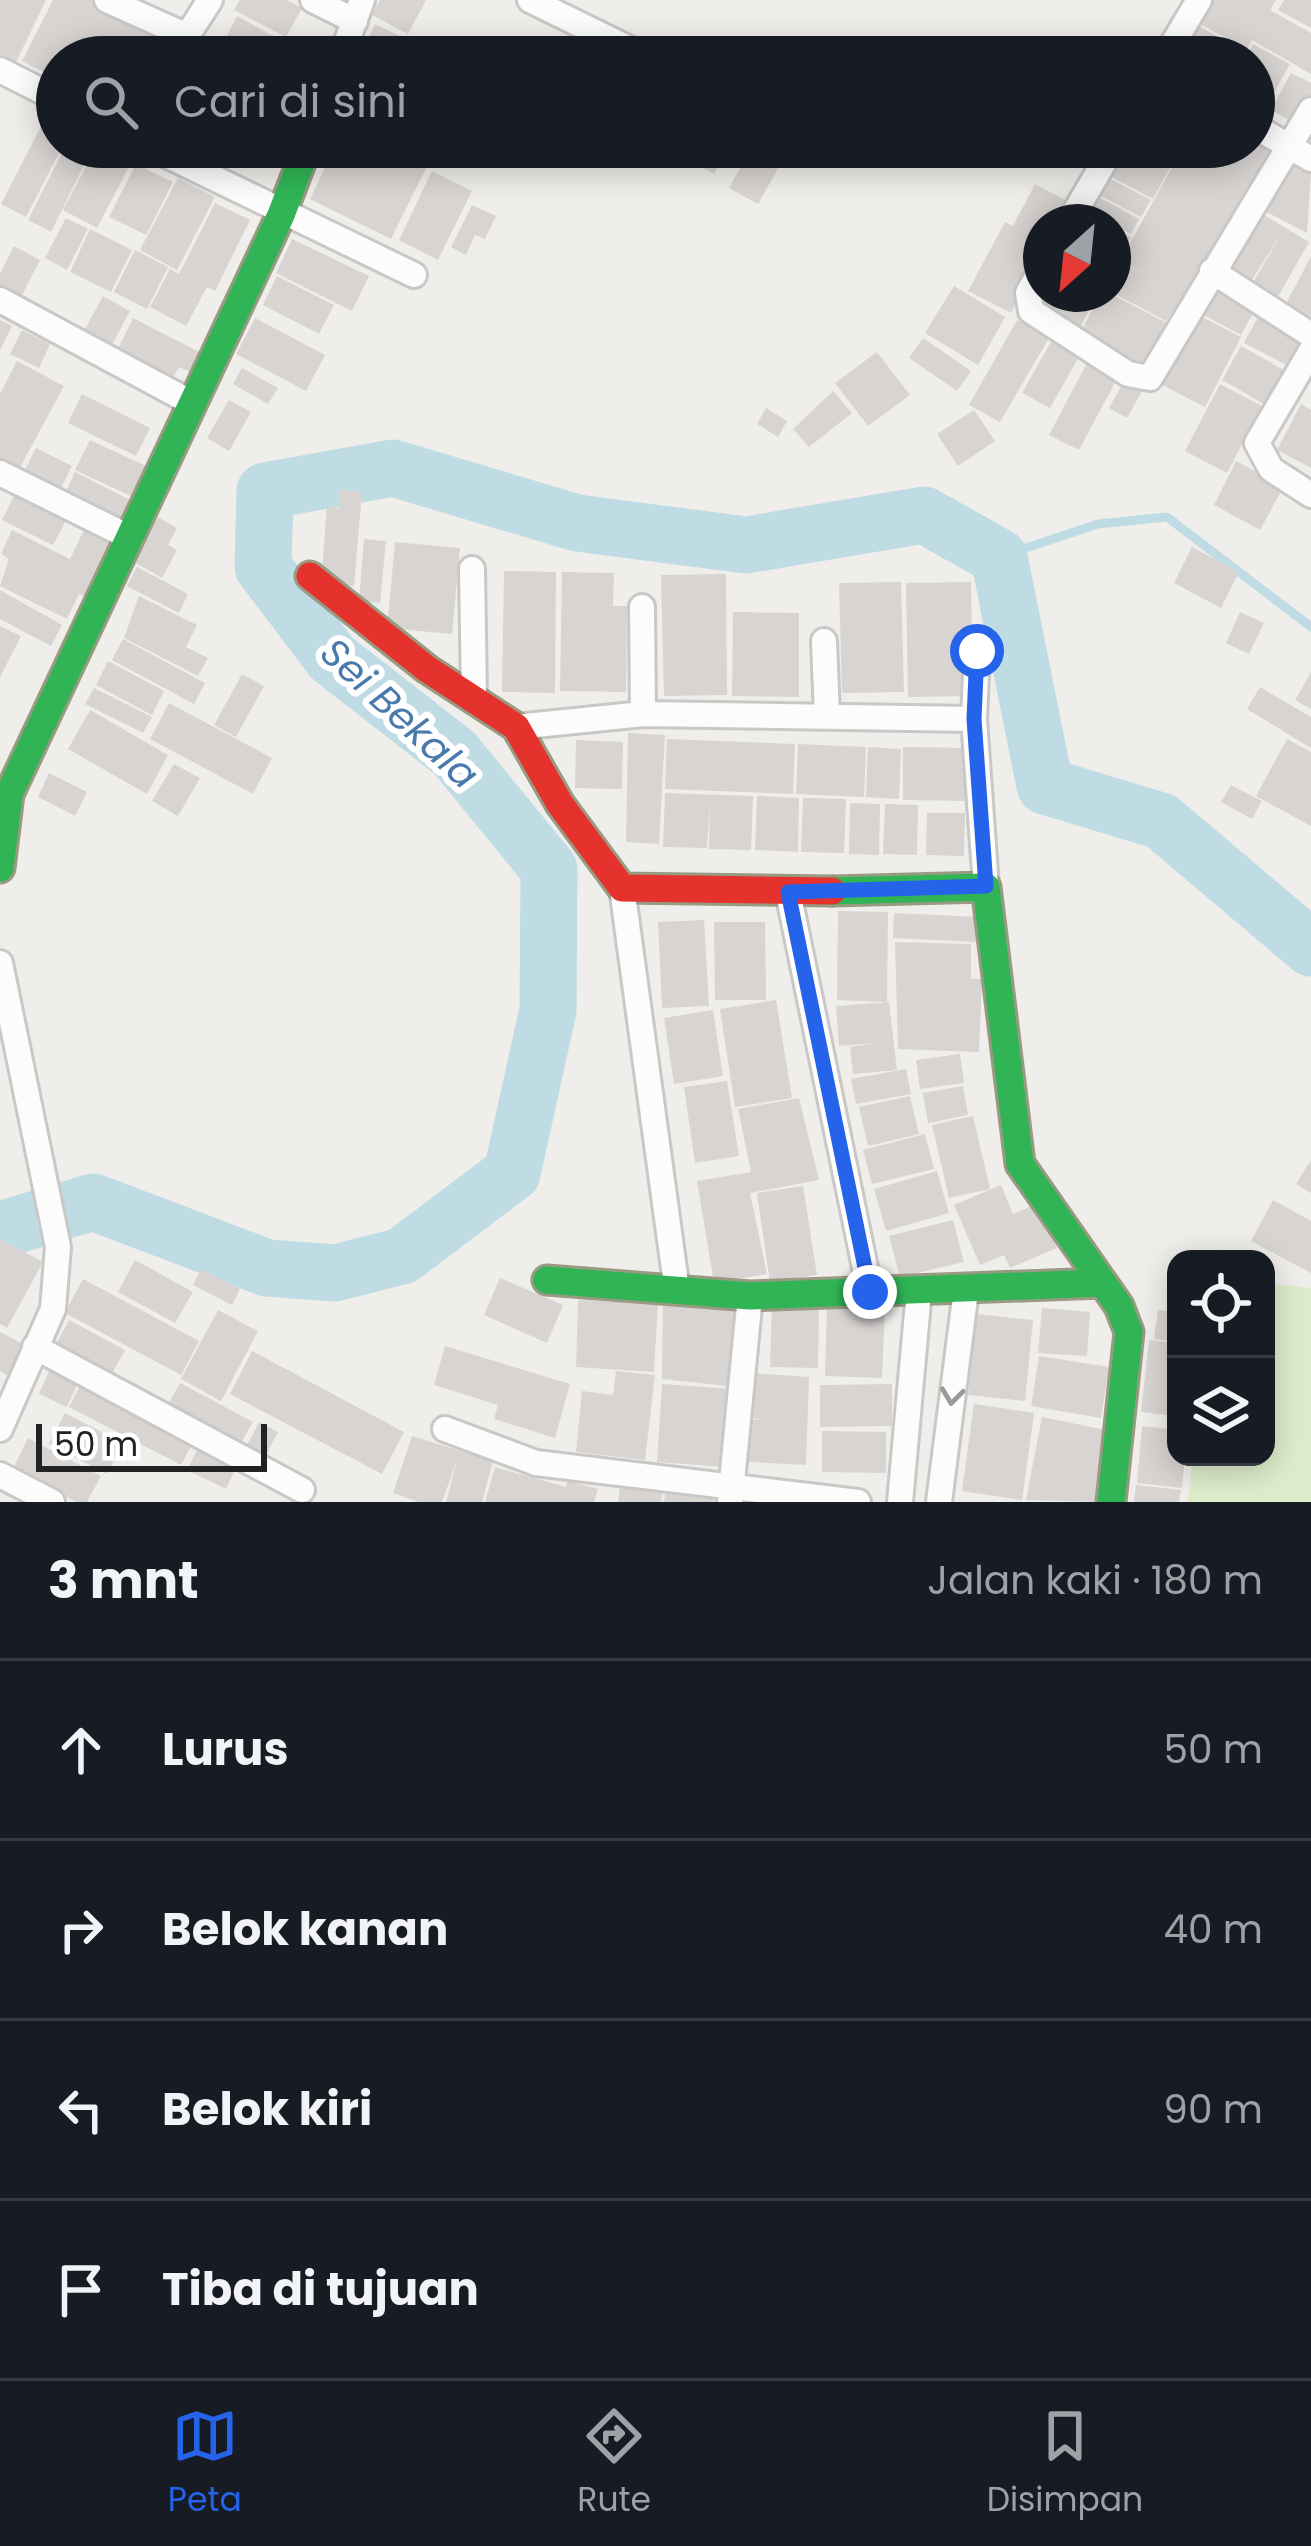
<!DOCTYPE html>
<html lang="id">
<meta charset="utf-8">
<style>
:root{--surface:#171b24;--page:#20242c;--text:#f1f3f6;--muted:#9ea1a6;--line:#363941;--accent:#2563eb}
body{margin:0;font-family:Poppins,sans-serif;background:var(--page);color:var(--text)}
.controls{position:absolute;right:36px;bottom:36px;display:grid;overflow:hidden;border-radius:24px;box-shadow:0 6px 30px #0003}
.controls button{width:108px;height:108px;display:grid;place-items:center;padding:0;border:0;border-bottom:3px solid var(--line);background:var(--surface);color:var(--text);font:60px sans-serif}
.compass{position:absolute;left:1023px;top:204px;width:108px;height:108px;border-radius:50%;background:var(--surface);box-shadow:0 6px 30px #0003;rotate:207deg}
.scale{position:absolute;left:36px;bottom:30px;width:231px;box-sizing:border-box;padding-left:12px;border:6px solid #222;border-top:0;font-size:33px;line-height:42px;white-space:nowrap;color:#222;-webkit-text-stroke:9px #fff;paint-order:stroke}
.stop{position:absolute;width:36px;height:36px;margin:-27px;border:9px solid #2563eb;border-radius:50%;background:#fff}
.stop.end{background:#2563eb;border-color:#fff;box-shadow:0 3px 12px #0008}
.list{margin:0;padding:0;list-style:none}
h2{display:flex;justify-content:space-between;align-items:center;height:156px;margin:0;padding:0 48px;font-size:51px}
h2 small{font-size:39px;font-weight:400;color:var(--muted)}
.list li{display:grid;grid-template-columns:78px 1fr auto;gap:36px;align-items:center;box-sizing:border-box;height:180px;padding:0 48px;border-top:3px solid var(--line)}
.list b{display:block;font-size:45px;white-space:nowrap}
.list em{font-size:39px;font-style:normal;color:var(--muted)}
.icon{flex:none;width:66px;height:66px;fill:none;stroke:currentColor;stroke-width:2;stroke-linecap:round;stroke-linejoin:round}
.map{position:relative;flex:none;width:1311px;height:1502px;overflow:hidden}
.search{position:absolute;background:var(--surface);box-shadow:0 6px 30px #0003;left:36px;right:36px;top:36px;height:132px;display:flex;align-items:center;gap:30px;box-sizing:border-box;padding:0 42px;border-radius:66px;color:var(--muted);font-size:45px}
.sheet{height:876px;background:var(--surface)}
nav{display:flex;justify-content:space-around;align-items:center;box-sizing:border-box;height:168px;border-top:3px solid var(--line);background:var(--surface);font-size:33px;color:var(--muted)}
nav a{display:grid;justify-items:center;gap:6px}
nav .on{color:var(--accent)}
.map>svg:first-child{display:block}
</style>
<div class="map">
<svg width="1311" height="1502" viewBox="0 0 1311 1502">
<rect width="100%" height="100%" fill="#f0eeeb"/>
<!-- grass -->
<path fill="#ddeccb" d="M1266,1283L1311,1288V1502H1188L1193,1457H1266Z"/>
<g fill="none" stroke-linecap="round" stroke-linejoin="round">
<!-- stream -->
<path stroke="#bfdbe3" stroke-width="9" d="M999,557L1098,524L1167,517L1311,627"/>
<!-- river -->
<path stroke="#bfdbe3" stroke-width="57" d="M0,1230L93,1202L267,1268L335,1273L402,1256L512,1173L548,1010L549,869L454,753L332,658L263,567L265,491L393,468L577,523L746,545L924,515L999,557L1045,786L1161,821L1311,948"/>
</g>
<!-- building -->
<path fill="#d7d4d2" d="M0,0H46L16,62L0,55Z
M53,0H105L158,27L142,57H57V79L22,61Z
M240,0H287L302,8L286,37L234,10Z
M380,0H426L408,34L372,15Z
M1207,0H1276L1270,10L1311,33V74L1252,40L1247,50L1195,21Z
M1284,0H1311V28L1278,10Z
M237,16L282,41L273,57H260L226,38Z
M1193,23L1246,52L1244,57L1177,54Z
M375,24L402,37L396,50L369,37Z
M744,44L769,57L739,54Z
M1253,44L1290,64L1265,109L1254,103V57H1246Z
M1291,73L1311,83V97L1296,124L1271,110Z
M51,107L57,111V147H62L26,217L1,204Z
M1254,134L1274,145L1214,251L1166,321L1113,293L1117,261L1150,276L1120,261L1174,164L1182,169L1193,147H1254Z
M65,147H93L51,232L28,220Z
M96,147L132,161L97,228L63,210Z
M335,147H388L427,166L391,239L310,199Z
M704,147H744L735,163L724,156L714,174L695,163Z
M752,147H790L758,204L729,188Z
M1117,147H1149L1174,160L1153,199L1104,173Z
M1153,147H1189L1181,162Z
M1288,159L1311,171L1307,233L1261,209Z
M136,164L173,182L146,235L109,217Z
M432,171L472,191L438,260L399,240Z
M1101,174L1151,200L1141,217L1092,191Z
M178,178L215,197L177,270L140,250Z
M1035,184L1074,205L1064,222H1041V258L1011,313L968,291L1005,222L1013,226Z
M1091,193L1139,219L1131,234L1083,208Z
M215,203L250,220L215,291L207,287L186,326L150,307L170,269L179,274Z
M472,205L496,216L485,239L475,235L466,255L451,247Z
M1256,210L1309,242L1276,300L1251,286L1282,233L1251,281L1224,265Z
M66,218L88,229L67,270L45,258Z
M1113,228L1131,237L1122,255L1113,250Z
M90,229L132,250L111,292L70,272Z
M292,239L369,276L352,311L276,273Z
M14,246L40,260L19,301L0,291V274Z
M135,250L168,267L147,309L114,292Z
M1311,256V317L1286,304Z
M277,276L334,305L319,334L263,305Z
M1217,283L1258,304L1241,335L1200,313Z
M954,286L1005,317L978,365L925,333Z
M1041,294H1085L1095,299L1080,328L1029,304Z
M1100,294H1111L1167,323L1144,367L1080,334Z
M103,296L130,311L108,352L81,337Z
M1261,311L1307,336L1290,367L1244,343Z
M1198,315L1241,337L1205,407L1162,385Z
M133,318L205,355L195,374L179,367L169,386L114,357Z
M255,318L325,355L306,391L236,354Z
M0,320L12,326L0,350Z
M1017,320L1049,338L1000,422L969,405Z
M22,330L50,344L39,368L10,354Z
M923,338L971,371L957,391L909,358Z
M1052,340L1080,355L1050,408L1022,393Z
M1241,346L1291,374L1271,408L1222,380Z
M877,352L910,395L868,426L835,383Z
M17,361L64,386L16,475L0,467V394Z
M1088,361L1118,377L1079,450L1049,435Z
M242,368L278,388L268,404L233,384Z
M1124,381L1142,391L1127,418L1109,408Z
M1220,384L1262,406L1227,473L1185,451Z
M833,391L852,413L809,447L793,429Z
M82,394L150,428L136,456L68,423Z
M229,400L251,412L229,451L207,438Z
M1301,404L1311,410V468L1277,450Z
M766,408L787,421L778,437L757,424Z
M974,410L995,441L958,466L937,434Z
M90,440L150,468L135,498L75,470Z
M36,448L72,466L57,496L21,478Z
M1236,461L1284,486L1260,530L1214,505Z
M75,472L134,502L126,519L111,512L106,522L62,500Z
M340,490L362,492L354,586L333,584V573L322,571L327,506L339,508Z
M15,494L66,520L53,545L2,520Z
M158,517L177,528L168,545L177,550L162,578L134,562Z
M85,528L112,541L86,597L79,594L67,619L0,586L9,559L1,554L12,530L70,559Z
M364,539L386,541L380,603L359,601Z
M395,542L460,548L452,634L387,628Z
M1192,547L1239,572L1221,608L1174,583Z
M137,567L188,594L179,613L127,586Z
M504,571L556,572L555,693L502,692Z
M562,572L614,573L613,606H627L626,692L560,691Z
M726,574L727,695L664,696L661,575Z
M901,582L904,692L842,693L839,583Z
M971,582L973,696L908,697L906,583Z
M0,590L62,625L51,646L0,619Z
M139,596L197,625L186,647L208,658L198,676L124,638Z
M733,612L799,613V697L732,696Z
M1240,612L1264,623L1249,654L1226,643Z
M0,626L21,636L0,677Z
M123,639L205,683L194,704L112,660Z
M108,661L164,691L152,715L96,685Z
M1311,672V709L1295,700Z
M242,674L264,686L236,737L214,725Z
M1260,687L1311,717V748L1247,709Z
M94,688L152,717L143,733L85,704Z
M169,703L272,758L253,794L150,739Z
M90,710L168,755L147,794L68,749Z
M628,733L665,735L659,844L626,842Z
M667,739L795,744L793,794L665,789Z
M1287,739L1311,752V826L1256,796Z
M576,740L623,742L622,789L575,788Z
M798,744L866,747L864,797L796,794Z
M868,747L901,749L899,799L866,797Z
M903,747L970,748V801L903,800Z
M174,764L200,778L178,816L152,801Z
M49,773L87,792L75,816L38,797Z
M1231,785L1262,801L1252,819L1221,802Z
M665,793L753,796L751,850L709,849L710,803L707,848L663,847Z
M757,796L799,798L798,852L755,850Z
M803,798L846,799L844,853L801,852Z
M850,803L880,804L879,855L849,854Z
M885,804L918,805L917,855L883,854Z
M927,813H965L964,856L926,855Z
M838,911L888,912L887,1002L837,1000Z
M894,913L979,917V942L893,938Z
M704,920L709,1006L662,1008L658,922Z
M714,922H765L766,1000H715Z
M895,942L971,944V979H982L979,1052L898,1049Z
M776,1000L792,1098L735,1107L720,1009Z
M889,1002L897,1070L853,1074L850,1047L875,1043L839,1046L836,1006Z
M713,1010L723,1076L674,1084L664,1018Z
M960,1054L964,1083L920,1089L916,1060Z
M906,1069L911,1094L856,1104L851,1079Z
M727,1081L739,1156L695,1163L684,1087Z
M963,1086L968,1115L928,1123L923,1093Z
M910,1096L919,1134L868,1146L859,1107Z
M799,1098L819,1180L750,1193L767,1274L714,1283L697,1181L751,1172L738,1109Z
M973,1116L990,1189L949,1198L932,1125Z
M925,1134L934,1169L872,1184L863,1150Z
M1311,1160V1193L1296,1184Z
M937,1171L949,1213L886,1231L874,1189Z
M1001,1185L1013,1214L1038,1203L1057,1248L1010,1268L1004,1255L980,1265L954,1205Z
M803,1186L817,1275L770,1282L757,1193Z
M1273,1200L1311,1221V1273L1251,1241Z
M953,1220L964,1262L900,1277L889,1236Z
M0,1239L43,1262L7,1328L0,1324Z
M135,1260L193,1292L175,1323L118,1292Z
M201,1269L240,1289L232,1305L193,1285Z
M500,1278L563,1305L547,1343L484,1315Z
M83,1279L199,1341L181,1375L65,1313Z
M663,1299L735,1306L727,1386L662,1379Z
M578,1300L658,1304L654,1372L576,1367Z
M772,1303L819,1305L818,1368L770,1367Z
M827,1305L885,1308L882,1378L825,1376Z
M1042,1308L1090,1312L1087,1356L1038,1353Z
M218,1310L258,1331L221,1401L181,1379Z
M1158,1310L1176,1312V1341L1154,1339Z
M976,1314L1033,1320L1025,1401L968,1395Z
M69,1320L125,1350L106,1384L51,1354Z
M0,1332L25,1345L9,1376L0,1371Z
M1149,1340L1176,1343V1416L1141,1412Z
M445,1346L570,1384L555,1438L494,1419L498,1405L434,1385Z
M252,1351L404,1432L382,1474L230,1394Z
M1039,1356L1109,1367L1101,1418L1031,1406Z
M53,1362L81,1375L67,1407L39,1394Z
M616,1371L655,1375L645,1460L576,1452L582,1391L613,1395Z
M753,1373L809,1377L806,1465L747,1462L750,1420L765,1419L750,1418Z
M84,1378L196,1436L181,1465L69,1407Z
M180,1383L253,1422L242,1441L212,1425L208,1433L165,1410Z
M662,1384L731,1389L726,1467L657,1462Z
M892,1384V1426L820,1427V1385Z
M974,1404L1034,1413L1022,1500L962,1491Z
M65,1413L123,1443L107,1474L49,1444Z
M1042,1417L1111,1431L1097,1502L1026,1500Z
M259,1422L278,1432L264,1459L245,1449Z
M1142,1426L1176,1430V1457H1185L1182,1488L1137,1483Z
M822,1431L886,1432V1473L822,1472Z
M412,1436L493,1461L482,1502H446L457,1460L442,1502H419L393,1493Z
M28,1438L101,1476L87,1502H76L13,1469Z
M202,1440L240,1459L226,1489L187,1470Z
M495,1467L566,1487L568,1481L598,1489L594,1502H485Z
M620,1484L663,1490L661,1502H618Z
M1136,1485L1181,1490L1179,1502H1134Z
M666,1487L715,1494L714,1502H664Z"/>
<g fill="none" stroke-linecap="round" stroke-linejoin="round">
<defs>
<path id="street" d="M107,0L187,36L210,0
M313,0L355,21
M530,0L646,57
M341,57L362,0
M1165,57L1199,0
M0,70L57,99
M1254,126L1311,159
M150,147L414,275
M1069,222L1113,147
M1041,270L1028,293L1031,311L1128,374L1150,378L1311,110
M1212,271L1311,335
M0,300L192,403
M1311,351L1257,443L1271,469L1311,495
M0,473L131,538
M472,569L474,697
M642,607L643,714
M824,641L827,716
M974,719L977,651
M516,727L643,714L974,719L986,887
M622,888L677,1291
M788,892L870,1292
M0,963L58,1247L53,1309L0,1429
M35,1347L302,1490
M445,1429L536,1463L858,1502
M0,1475L52,1502
M730,1502L750,1296
M900,1502L919,1291
M939,1502L966,1290"/>
<path id="fast" d="M0,868L9,794L281,215L307,147
M832,891L986,887L1020,1164L1119,1306L1129,1332L1111,1502
M547,1280L750,1296L1102,1283"/>
<path id="jam" d="M310,576L427,669L516,727L560,804L622,888L832,891"/>
</defs>
<!-- street casing -->
<use href="#street" stroke="#c9c8c7" stroke-width="30"/>
<!-- fast casing -->
<use href="#fast" stroke="#999a82" stroke-width="33"/>
<!-- jam casing -->
<use href="#jam" stroke="#999a82" stroke-width="33"/>
<!-- street -->
<use href="#street" stroke="#fdfcfc" stroke-width="24"/>
<!-- fast -->
<use href="#fast" stroke="#30b455" stroke-width="27"/>
<!-- jam -->
<use href="#jam" stroke="#e5322d" stroke-width="27"/>
</g>
<!-- one-way arrows -->
<defs><path id="oneway-chevron" d="M-2-3.5L2.5 0L-2 3.5" fill="none" stroke-width="1.6" stroke-linecap="round" stroke-linejoin="round" transform="scale(3)"/></defs>
<use stroke="#9a9a9a" href="#oneway-chevron" transform="translate(952 1396) rotate(97)"/>
<g fill="none" stroke-linecap="round" stroke-linejoin="round">
<!-- route -->
<path stroke="#2563eb" stroke-width="15" d="M870,1292L788,892L986,886L974,719L977,651"/>
</g>
<g text-anchor="middle" stroke-width="12" stroke-linejoin="round" paint-order="stroke">
<!-- water labels -->
<g font-size="39" font-style="italic" fill="#4a7aab" stroke="#fff">
<text transform="translate(400 713) rotate(43)" y="14">Sei Bekala</text>
</g>
</g>
</svg>
<div class="controls">
<button><svg class="icon" aria-label="locate" viewBox="0 0 24 24"><circle cx="12" cy="12" r="6"/><path d="M12 2v4M12 18v4M2 12h4M18 12h4"/></svg></button>
<button><svg class="icon" aria-label="layers" viewBox="0 0 24 24"><path d="M12 4l9 5-9 5-9-5zM3 14l9 5 9-5"/></svg></button>
</div>
<svg class="compass" viewBox="-18 -18 36 36"><path d="M0-13l5 13h-10z" fill="#e53935"/><path d="M0 13l5-13h-10z" fill="#9ea1a6"/></svg>
<div class="scale">50 m</div>
<div class="stop" style="left:977px;top:651px"></div>
<div class="stop end" style="left:870px;top:1292px"></div>
<div class="search"><svg class="icon" aria-label="search" viewBox="0 0 24 24"><circle cx="10" cy="10" r="6"/><path d="M15 15l6 6"/></svg>Cari di sini</div>
</div>
<section class="sheet">
<h2>3 mnt<small>Jalan kaki · 180 m</small></h2>
<ul class="list">
<li><svg class="icon" aria-label="ahead" viewBox="0 0 24 24"><path d="M12 20V5M6 11l6-6 6 6"/></svg><div><b>Lurus</b></div><em>50 m</em></li>
<li><svg class="icon" aria-label="right" viewBox="0 0 24 24"><path d="M7 20v-9h11M14 6l5 5-5 5"/></svg><div><b>Belok kanan</b></div><em>40 m</em></li>
<li><svg class="icon" aria-label="left" viewBox="0 0 24 24"><path d="M17 20v-9H6M10 6l-5 5 5 5"/></svg><div><b>Belok kiri</b></div><em>90 m</em></li>
<li><svg class="icon" aria-label="arrive" viewBox="0 0 24 24"><path d="M6 21V4h12l-3 4 3 4H6"/></svg><div><b>Tiba di tujuan</b></div></li>
</ul>
</section>
<nav>
<a class="on"><svg class="icon" aria-label="map" viewBox="0 0 24 24"><path d="M3 6l6-2 6 2 6-2v14l-6 2-6-2-6 2zM9 4v14M15 6v14"/></svg>Peta</a>
<a><svg class="icon" aria-label="directions" viewBox="0 0 24 24"><path d="M12 3l9 9-9 9-9-9zM9 14v-3h6M13 9l2 2-2 2"/></svg>Rute</a>
<a><svg class="icon" aria-label="saved" viewBox="0 0 24 24"><path d="M7 4h10v16l-5-4-5 4z"/></svg>Disimpan</a>
</nav>
